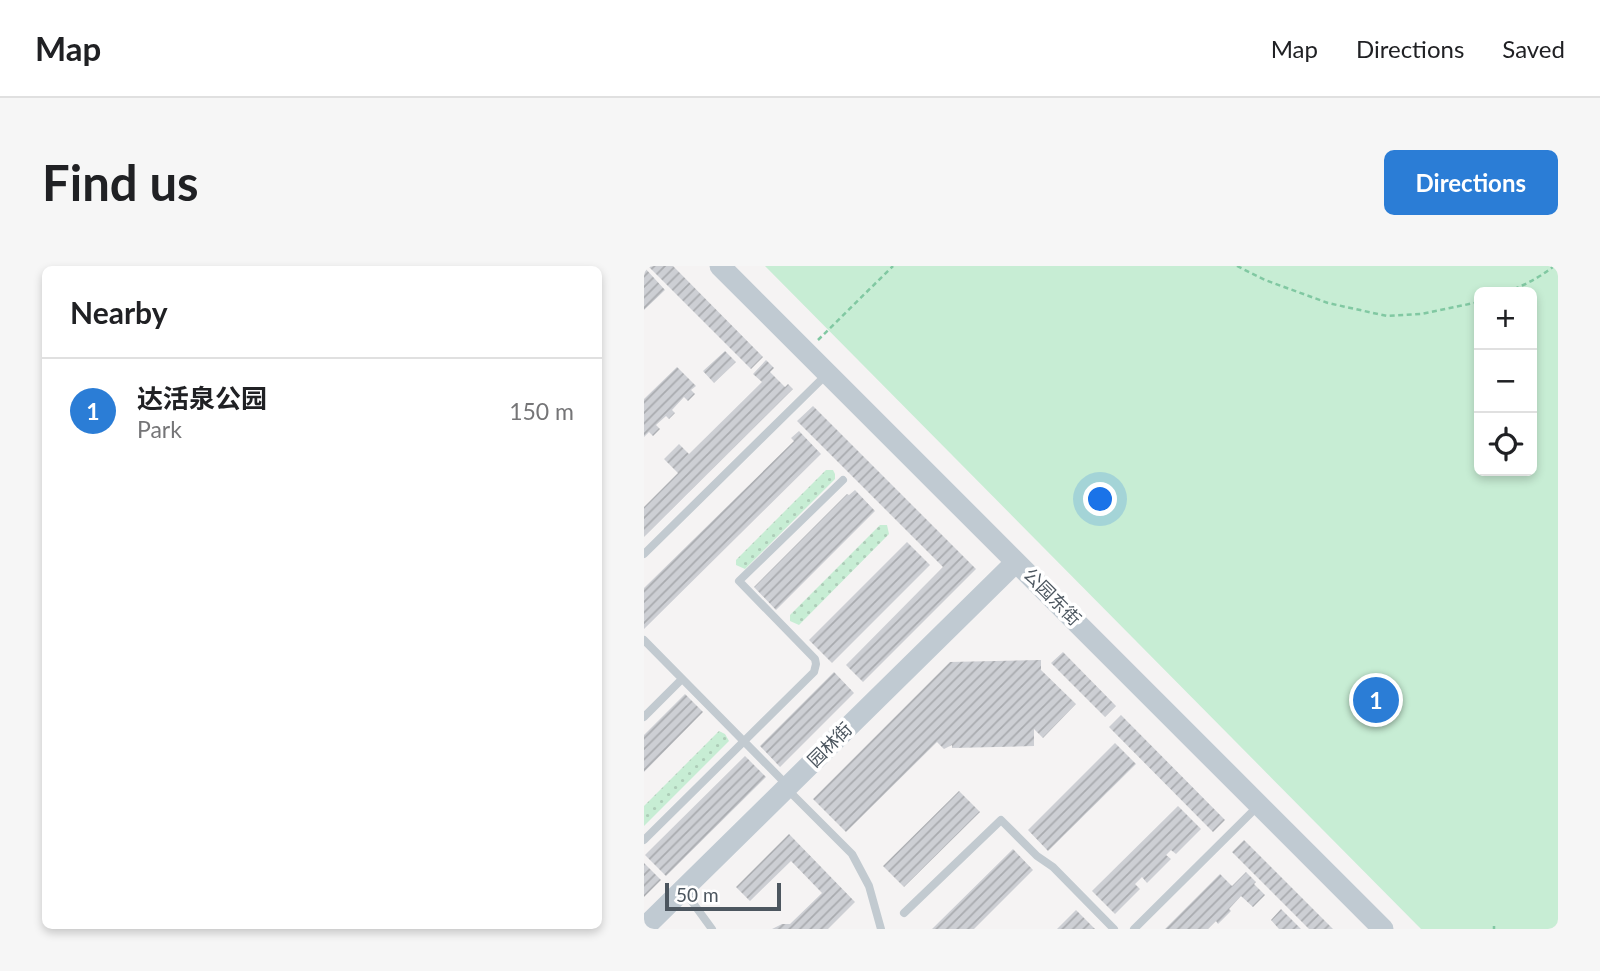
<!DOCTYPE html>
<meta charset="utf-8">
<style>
:root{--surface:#fff;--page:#f6f6f6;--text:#202124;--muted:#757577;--line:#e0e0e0;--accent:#2b7dd6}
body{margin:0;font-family:Lato,"Noto Sans SC",sans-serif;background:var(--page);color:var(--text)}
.controls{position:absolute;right:21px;top:21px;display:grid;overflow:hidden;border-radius:10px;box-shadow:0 4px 10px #0003}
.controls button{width:63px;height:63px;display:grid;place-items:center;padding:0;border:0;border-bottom:2px solid var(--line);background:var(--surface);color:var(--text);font:35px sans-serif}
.scale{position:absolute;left:21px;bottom:18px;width:116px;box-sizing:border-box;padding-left:7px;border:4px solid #4c565f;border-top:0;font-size:19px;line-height:24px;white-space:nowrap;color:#4c565f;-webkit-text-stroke:5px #fff;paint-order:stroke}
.you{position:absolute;left:457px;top:234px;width:24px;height:24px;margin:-18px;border:5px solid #fff;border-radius:50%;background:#1a73e8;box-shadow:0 0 0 10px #1a73e833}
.badge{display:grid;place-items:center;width:46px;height:46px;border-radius:50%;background:var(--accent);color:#fff;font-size:23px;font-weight:700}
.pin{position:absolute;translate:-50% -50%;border:4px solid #fff;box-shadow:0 2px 7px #0006}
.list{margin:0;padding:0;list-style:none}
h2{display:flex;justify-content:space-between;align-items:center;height:91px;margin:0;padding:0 28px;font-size:30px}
h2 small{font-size:23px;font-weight:400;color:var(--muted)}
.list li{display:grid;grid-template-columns:46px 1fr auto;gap:21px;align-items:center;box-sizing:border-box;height:105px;padding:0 28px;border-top:2px solid var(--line)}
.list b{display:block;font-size:26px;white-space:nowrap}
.list p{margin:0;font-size:23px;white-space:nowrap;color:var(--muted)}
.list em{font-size:23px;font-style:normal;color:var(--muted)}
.icon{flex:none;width:38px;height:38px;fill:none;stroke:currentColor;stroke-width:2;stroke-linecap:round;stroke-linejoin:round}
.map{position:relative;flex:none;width:914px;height:663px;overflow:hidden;border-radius:10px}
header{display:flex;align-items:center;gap:42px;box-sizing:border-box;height:98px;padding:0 35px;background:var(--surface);border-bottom:2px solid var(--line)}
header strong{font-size:33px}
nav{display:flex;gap:38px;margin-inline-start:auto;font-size:24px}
.intro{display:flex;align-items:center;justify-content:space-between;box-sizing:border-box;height:168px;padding:0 42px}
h1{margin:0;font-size:49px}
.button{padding:18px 32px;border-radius:10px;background:var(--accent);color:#fff;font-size:24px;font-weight:700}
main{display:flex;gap:42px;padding:0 42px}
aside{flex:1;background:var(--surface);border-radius:10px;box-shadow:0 4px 10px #0003}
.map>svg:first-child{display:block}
</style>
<header>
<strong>Map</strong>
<nav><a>Map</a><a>Directions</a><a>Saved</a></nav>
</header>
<div class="intro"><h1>Find us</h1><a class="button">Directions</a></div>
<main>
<aside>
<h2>Nearby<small></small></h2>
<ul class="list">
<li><span class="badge">1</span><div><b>达活泉公园</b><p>Park</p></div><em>150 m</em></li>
</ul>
</aside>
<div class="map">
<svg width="914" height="663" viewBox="0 0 914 663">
<defs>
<pattern id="grass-dots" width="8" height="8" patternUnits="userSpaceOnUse" patternTransform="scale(1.75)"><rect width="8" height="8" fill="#c7edd4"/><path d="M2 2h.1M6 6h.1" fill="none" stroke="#adcdb8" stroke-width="1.8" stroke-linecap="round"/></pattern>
<pattern id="building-hatch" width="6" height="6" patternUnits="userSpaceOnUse" patternTransform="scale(1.75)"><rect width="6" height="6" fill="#cdcfd4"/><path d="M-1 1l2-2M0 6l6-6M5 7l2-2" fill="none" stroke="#a9abaf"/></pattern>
</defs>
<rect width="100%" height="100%" fill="#f5f3f3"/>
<!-- grass -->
<path fill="url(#grass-dots)" d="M182,204H189L191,208V213L101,303L92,299V294Z
M236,259H243L245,268L155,359L146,355V349Z
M75,465L81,468L85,475L0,560V540Z"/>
<!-- green -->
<path fill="#c7edd4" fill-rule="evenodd" d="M121,0H914V663H777ZM835,26H888V205H835Z"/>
<!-- building -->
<path fill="url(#building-hatch)" d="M4,0H29L119,91L107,103Z
M0,1L21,24L0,44Z
M81,85L92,96L70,117L59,105Z
M122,94L130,102L126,106L141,121L144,118L149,123L0,271V241L34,207L20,193L35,178L45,188L118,116L109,108Z
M33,101L52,120L47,124L51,128L44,135L40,131L28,144L31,147L25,153L22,150L12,159L16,163L9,170L5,166L0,171V133Z
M169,140L332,303L219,416L202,399L299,301L153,155Z
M155,165L177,188L0,363V322L150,175L147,172Z
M211,224L231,245L132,344L110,321L203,228L205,229Z
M263,276L286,299L188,397L165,374Z
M419,386L472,440L461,451L407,397Z
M397,394V404L432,438L399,472L390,463V480L308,482V479L300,483L293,476L202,566L169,533L306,396Z
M190,406L210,427L136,501L116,480Z
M41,428L59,446L0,506V469Z
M477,449L581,554L569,566L465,461Z
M471,477L492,498L404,585L384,564Z
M101,490L122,511L22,610L1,589Z
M315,525L336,546L260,621L239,600Z
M534,540L557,563L532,588L527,584L522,589L527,593L503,617L498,611L491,618L496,623L471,648L448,625Z
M145,568L211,636L184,663H128L138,658H146L178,627L147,595L106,635L92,621Z
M600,574L689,663H665L588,586Z
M369,583L389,604L330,663H288Z
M0,597L17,614L0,631Z
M602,606L612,616L610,618L621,629L609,641L597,630L585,643L587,645L574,658L572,655L564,663H521L576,608L588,620Z
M637,643L657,663H635L627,654Z
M432,644L451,663H413Z"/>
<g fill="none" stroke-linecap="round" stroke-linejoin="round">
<!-- path -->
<path stroke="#81c8a2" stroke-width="2.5" stroke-dasharray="5 3.5" stroke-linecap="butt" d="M593,0L621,14L684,37L743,50L777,48L835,36
M862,26C879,20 895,12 910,0
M174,74L249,0
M850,663V660"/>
<!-- lane -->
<path stroke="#c2cad0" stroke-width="8" d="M0,288L183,108
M0,374L142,518
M0,451L38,413
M142,522L208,588L225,620L237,663
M0,574L170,406L172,398L171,393L95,315L199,214
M41,626L68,663
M260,647L357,554L393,590L409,601L470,663
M490,663L613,541"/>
<!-- secondary -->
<path stroke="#c0cad2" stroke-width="21" d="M76,0L739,663
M0,662L372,296"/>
</g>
<g text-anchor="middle" stroke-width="7" stroke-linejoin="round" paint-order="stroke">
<!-- street labels -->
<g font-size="18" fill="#4c565f" stroke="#fff">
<text transform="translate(408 331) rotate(45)" y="6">公园东街</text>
<text transform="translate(186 479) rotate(-45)" y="6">园林街</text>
</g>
</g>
</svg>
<div class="controls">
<button>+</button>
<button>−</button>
<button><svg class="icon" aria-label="locate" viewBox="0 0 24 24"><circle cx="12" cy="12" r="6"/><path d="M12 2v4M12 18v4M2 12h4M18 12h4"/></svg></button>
</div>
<div class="scale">50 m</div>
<div class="you"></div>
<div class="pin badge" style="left:732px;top:434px">1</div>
</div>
</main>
